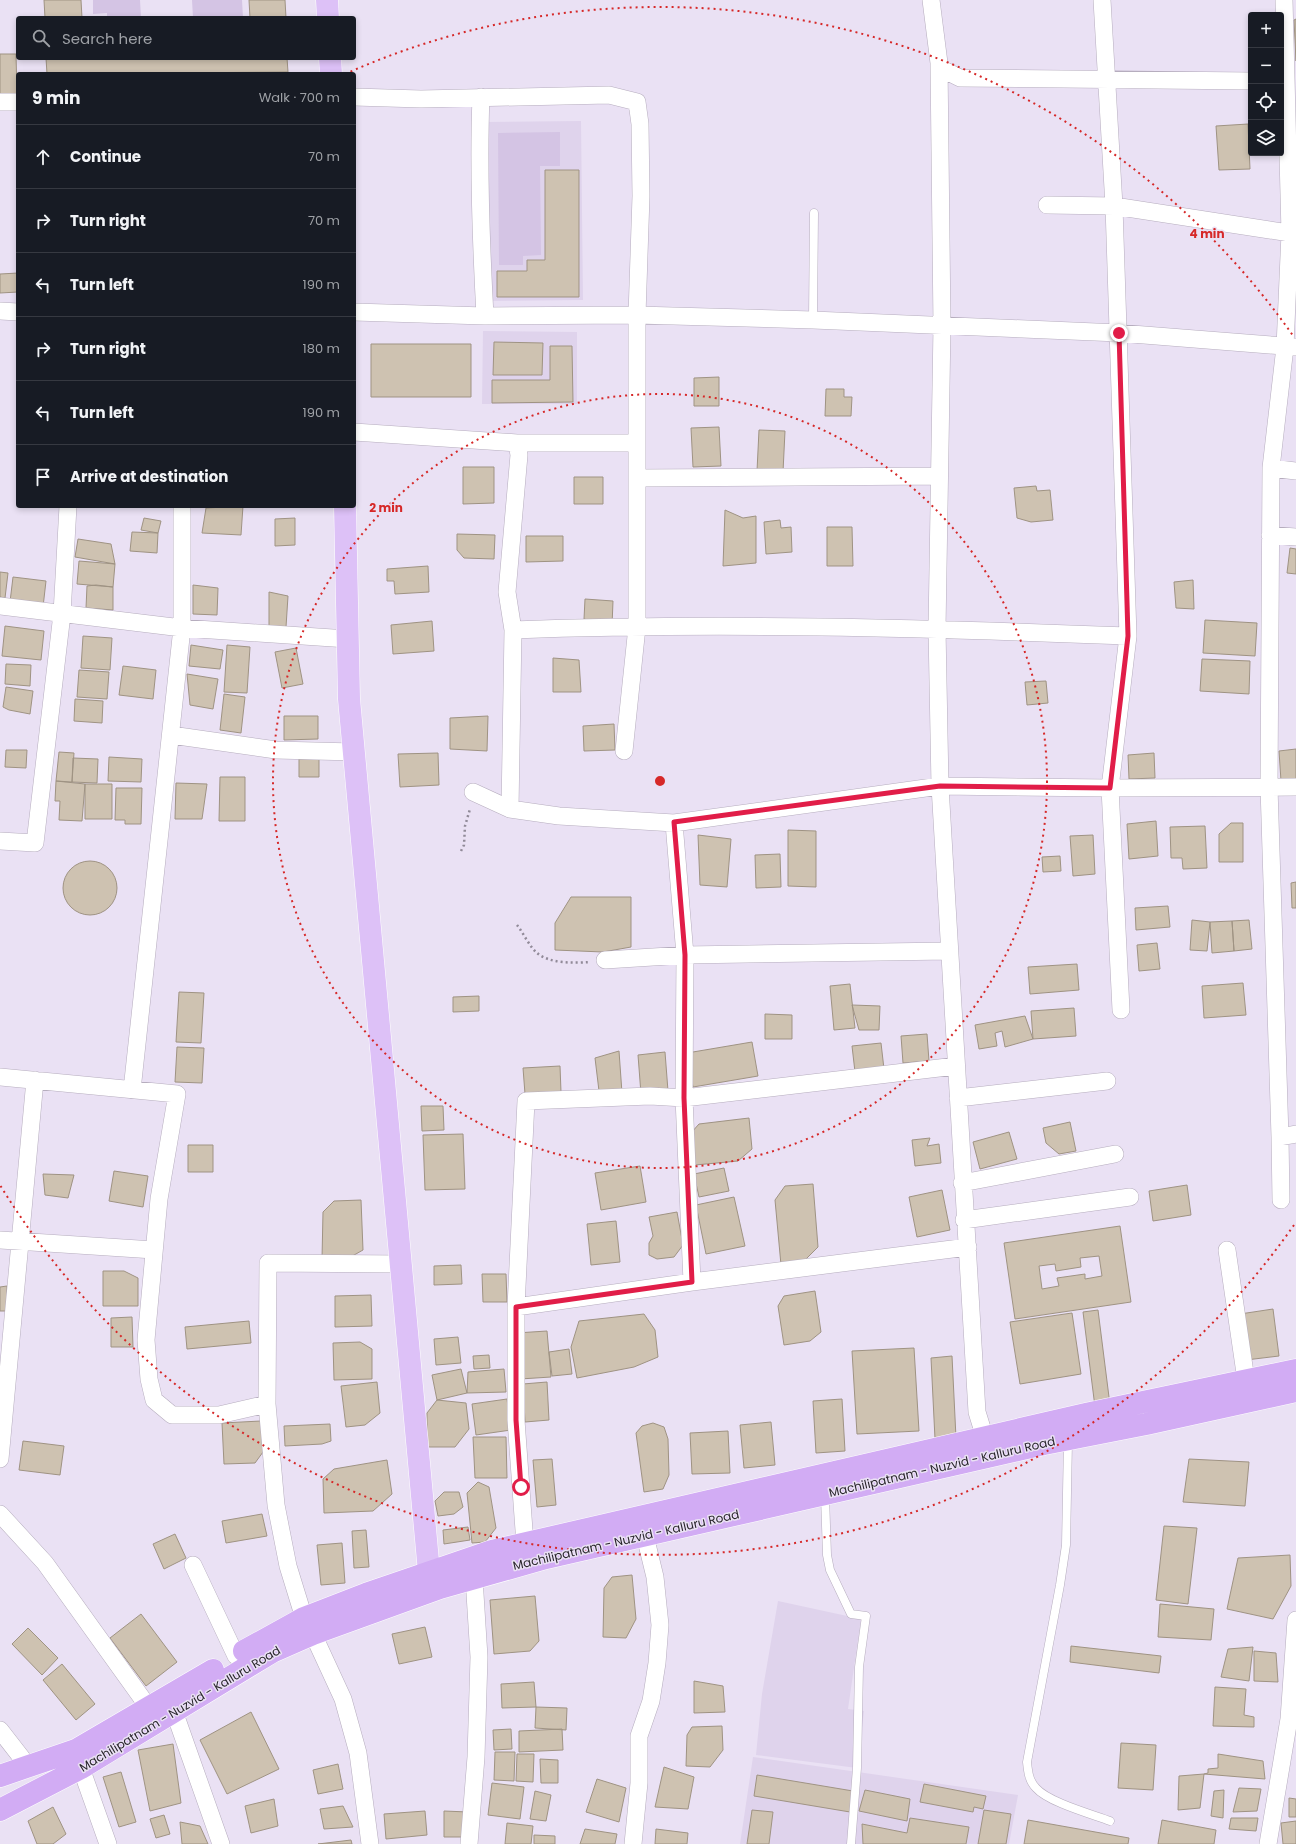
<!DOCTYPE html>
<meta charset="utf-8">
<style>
:root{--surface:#171b24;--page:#20242c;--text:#f1f3f6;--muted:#9ea1a6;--line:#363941}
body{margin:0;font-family:Poppins,sans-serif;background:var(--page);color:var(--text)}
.controls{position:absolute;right:12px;top:12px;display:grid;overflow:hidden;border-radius:4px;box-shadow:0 2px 6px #0003}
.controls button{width:36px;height:36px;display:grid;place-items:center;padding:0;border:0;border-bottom:1px solid var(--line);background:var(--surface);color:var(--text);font:20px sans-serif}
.stop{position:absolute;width:12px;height:12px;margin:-9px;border:3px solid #e11d48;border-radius:50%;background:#fff}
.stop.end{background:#e11d48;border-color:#fff;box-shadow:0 1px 4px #0008}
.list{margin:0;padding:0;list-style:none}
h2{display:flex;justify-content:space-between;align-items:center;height:52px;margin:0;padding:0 16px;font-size:17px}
h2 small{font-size:13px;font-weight:400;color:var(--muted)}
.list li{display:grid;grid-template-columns:26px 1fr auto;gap:12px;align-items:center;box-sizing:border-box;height:64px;padding:0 16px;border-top:1px solid var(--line)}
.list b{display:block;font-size:15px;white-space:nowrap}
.list em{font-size:13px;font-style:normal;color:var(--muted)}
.icon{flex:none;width:22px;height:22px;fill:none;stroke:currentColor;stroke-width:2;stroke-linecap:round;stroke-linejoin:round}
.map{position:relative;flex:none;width:1296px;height:1844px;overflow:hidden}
.search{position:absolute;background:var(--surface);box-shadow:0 2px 6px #0003;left:16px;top:16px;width:340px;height:44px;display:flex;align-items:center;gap:10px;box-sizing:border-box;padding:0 14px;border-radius:4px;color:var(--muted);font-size:15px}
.panel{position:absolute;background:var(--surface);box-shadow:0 2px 6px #0003;left:16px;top:72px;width:340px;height:436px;border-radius:4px}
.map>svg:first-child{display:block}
</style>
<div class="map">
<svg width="1296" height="1844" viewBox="0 0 1296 1844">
<rect width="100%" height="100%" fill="#eae1f4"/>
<!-- built -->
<path fill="#dfd3ec" d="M581,121L583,300L487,301L486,122Z
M483,331L577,332V404H482Z
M778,1601L861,1619L848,1709L864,1711L857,1768L756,1755L762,1694Z
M753,1757L1018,1795L1009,1844H740Z"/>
<!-- green -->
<path fill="#d4c4e4" d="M93,0H140L141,18H107V13L93,14Z
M192,0H242L243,18H193Z
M560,132V166H540L541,255L523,256V265H499L498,133Z"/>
<!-- building -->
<path fill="#cec2b1" stroke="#9f9383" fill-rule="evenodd" d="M44,0H81L82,18H45Z
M249,0H285L286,18H250Z
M1296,19V61L1294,20Z
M0,54H16L17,94L0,109Z
M46,58H287L288,72L47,74Z
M1248,124L1250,169L1219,170L1216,126Z
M545,170H579V297H497V271H527V260H545Z
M18,273V292L0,293V274Z
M494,342L543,343L542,375H493Z
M371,344H471V397H371Z
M550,346H572L573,402L492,403V380H550Z
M719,377V406H694V378Z
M826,389H844V397H852L851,416H825Z
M719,427L721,466L693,467L691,428Z
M759,430L785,431L783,472L757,471Z
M463,467H494V503L463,504Z
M574,477H603V504H574Z
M1036,486L1037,491L1050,490L1053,520L1031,522L1017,518L1014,488Z
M243,506L241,535L202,533L206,508Z
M725,510L743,518L756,516V563L723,566Z
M144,518L161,521L158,533L141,530Z
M295,518V545L275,546V519Z
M780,520L781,528L791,527L792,552L766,554L764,522Z
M827,527H852L853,566H827Z
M132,532L158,533L157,553L130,551Z
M457,534L495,535L494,559L464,558L457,550Z
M526,536H563V561L526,562Z
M78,539L111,544L115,564L75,557Z
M1290,548L1296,549V574L1287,573Z
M79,561L115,564L113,587L77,584Z
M428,566L429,592L395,594L394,581H387V569Z
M0,572L8,573L5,598L0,597Z
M13,577L46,581L43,607L10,602Z
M1193,580L1194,609L1176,608L1174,582Z
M96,585L113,587V610L86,608L87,586Z
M193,585L218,588L217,615L193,614Z
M269,592L288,596L286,627H269Z
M585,599L613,601L612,626L584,619Z
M1205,620L1257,623L1255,656L1203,653Z
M432,621L434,651L393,654L391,625Z
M5,626L44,631L41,660L2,656Z
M83,636L112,638L110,670L81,668Z
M191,645L223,650L220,669L189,666Z
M227,645L250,647L247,693L224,692Z
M296,648L303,684L282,688L275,652Z
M553,658L579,660L581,692H553Z
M1202,659L1250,661L1249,694L1200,691Z
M6,664L31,665L30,686L5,684Z
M123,666L156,670L153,699L119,695Z
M79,670L109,672L107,699L77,697Z
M187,674L218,679L213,709L190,705Z
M1046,681L1048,703L1027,705L1025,682Z
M6,687L33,691L30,714L9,710L3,707Z
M224,694L245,697L241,733L220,730Z
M75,699L103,701L102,723L74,721Z
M284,716H318V739L284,740Z
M488,716L487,751L450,749V718Z
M614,724L615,750L584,751L583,726Z
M1296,749V780L1281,781L1279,751Z
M6,750H27L26,768L5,767Z
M59,752L74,753L72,782L56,781Z
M438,753L439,785L400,787L398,754Z
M1154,753L1155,778L1129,779L1128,755Z
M109,757L142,759L141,782L108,781Z
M73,758L98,759L97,783L72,782Z
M299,759H319V777H299Z
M220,777H245V821H219Z
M56,781L85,784L82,821L59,820L60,801H55Z
M176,783L207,784L202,819H175Z
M85,784H112V819H85Z
M116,788H142L141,824H125V820H115Z
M1156,821L1158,856L1129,859L1127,824Z
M1231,823H1243V862H1219V834Z
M1205,826L1207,868L1183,869L1182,858H1171L1170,827Z
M788,830L816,831V887L788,886Z
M698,835L731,839L727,887L700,885Z
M1093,835L1095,874L1073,876L1070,836Z
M780,854L781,887L756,888L755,855Z
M1060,856L1061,871L1043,872L1042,857Z
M63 888a27 27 0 1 1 54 0a27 27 0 1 1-54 0Z
M1296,882V908H1292L1291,883Z
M571,897H631V947L603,952L555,950V923Z
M1168,906L1170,927L1136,930L1135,908Z
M1192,920L1210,922L1207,951L1190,950Z
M1249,920L1252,949L1234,951L1232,921Z
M1232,921L1234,951L1212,953L1210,922Z
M1157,943L1160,969L1139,971L1137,945Z
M1077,964L1079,990L1030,994L1028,967Z
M1243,983L1246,1015L1204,1018L1202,986Z
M850,984L855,1028L834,1030L830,986Z
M179,992L204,993L201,1043L176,1042Z
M479,996V1011L453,1012V997Z
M852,1005L880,1006L879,1030H859Z
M1074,1008L1076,1036L1033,1039L1031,1011Z
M765,1014L792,1015V1039H765Z
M1025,1016L1033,1039L1005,1047L1002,1031L995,1033L997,1046L979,1049L975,1025Z
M927,1034L929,1061L903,1063L901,1036Z
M752,1042L758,1076L693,1087L687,1053Z
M881,1043L884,1069L855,1072L852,1046Z
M177,1047L204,1048L202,1083L175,1082Z
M619,1051L622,1093L599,1091L595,1058Z
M665,1052L668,1091L641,1094L638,1055Z
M560,1066L561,1092L525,1094L523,1068Z
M421,1106H443L444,1130L422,1131Z
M749,1118L752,1149L738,1161L695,1165L691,1133L699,1124Z
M1070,1122L1076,1151L1059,1154L1046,1143L1043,1128Z
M1009,1132L1017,1159L980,1169L973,1142Z
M463,1134L465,1189L425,1190L423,1135Z
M930,1138L927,1146L939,1144L941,1163L915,1166L912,1140Z
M188,1145H213V1172H188Z
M640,1166L646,1202L601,1210L595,1173Z
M724,1168L729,1191L699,1197L694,1174Z
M114,1171L148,1176L143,1207L109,1201Z
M43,1174L74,1175L68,1198L45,1195Z
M813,1184L818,1247L802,1263L781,1265L775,1200L785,1186Z
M1187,1185L1191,1215L1153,1221L1149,1191Z
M942,1190L950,1230L917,1237L909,1197Z
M734,1197L745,1246L706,1254L696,1205Z
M361,1200L363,1250L347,1259H322L323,1212L334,1201Z
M677,1212L683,1245L674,1257L657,1259L649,1255V1243L653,1236L649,1217Z
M616,1221L620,1262L591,1265L587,1224Z
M1120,1226L1131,1302L1015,1319L1004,1243ZM1099,1256L1102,1276L1085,1279V1274L1057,1278L1059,1286L1042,1289L1039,1266L1055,1264L1056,1271L1081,1267L1080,1258Z
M461,1265L462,1284L434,1285V1266Z
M103,1271H124L138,1278V1306H103Z
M482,1274H506L507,1302H483Z
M7,1286V1311H0V1287Z
M815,1291L821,1332L810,1341L784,1345L778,1306L784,1296Z
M371,1295L372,1326L335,1327V1296Z
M1273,1309L1279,1356L1246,1360L1240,1314Z
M1098,1310L1110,1405L1095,1407L1083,1312Z
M1072,1313L1081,1374L1020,1384L1010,1322Z
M644,1314L655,1330L658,1357L634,1367L577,1378L571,1347L579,1321Z
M132,1317L133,1347H111V1318Z
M249,1321L251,1343L187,1349L185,1327Z
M547,1331L551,1377L520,1379L516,1333Z
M458,1337L461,1363L436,1365L434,1339Z
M360,1342L372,1349V1379L334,1380L333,1343Z
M914,1348L919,1431L857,1434L852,1351Z
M569,1349L572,1374L552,1376L549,1352Z
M489,1355L490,1368L474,1369L473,1356Z
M952,1356L956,1438L935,1439L931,1358Z
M461,1369L467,1393L437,1400L432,1375Z
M504,1369L506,1392L467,1393L468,1372Z
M377,1382L380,1413L365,1425L346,1427L341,1386Z
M547,1382L549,1420L525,1422L523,1384Z
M507,1399L511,1430L476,1435L472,1404Z
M842,1399L845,1451L816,1453L813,1401Z
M437,1400L466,1403L469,1429L455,1447H427V1413Z
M261,1421L263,1452L255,1463L224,1464L222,1423Z
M771,1422L775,1465L744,1468L740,1425Z
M653,1423L664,1427L668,1439L669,1475L663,1489L644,1492L636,1433L642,1426Z
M330,1424L331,1441L322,1444L285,1446L284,1426Z
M728,1431L730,1473L692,1474L690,1433Z
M473,1437H506L507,1478H475Z
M23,1441L64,1446L60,1475L19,1470Z
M552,1459L556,1505L537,1507L533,1460Z
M1189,1459L1249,1462L1245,1506L1183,1502Z
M387,1460L392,1494L373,1511L324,1513L323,1479L334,1469Z
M478,1482L489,1487L496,1528L485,1542L472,1543L467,1493Z
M444,1492H459L463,1507L454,1514L438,1516L435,1501Z
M262,1514L267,1536L226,1543L222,1521Z
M1164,1526L1197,1528L1188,1604L1156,1600Z
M468,1527L470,1540L444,1544L443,1530Z
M366,1530L369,1567L354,1568L352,1531Z
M175,1534L186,1558L164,1569L153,1544Z
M342,1543L345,1583L321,1585L317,1545Z
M1290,1555L1291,1586L1273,1619L1227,1609L1238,1558Z
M632,1575L636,1619L626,1638L603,1637L604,1588L612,1577Z
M535,1596L539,1641L530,1651L494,1654L490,1600Z
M1160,1604L1214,1609L1211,1640L1158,1637Z
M141,1614L177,1662L146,1686L110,1638Z
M425,1627L432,1657L399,1664L392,1634Z
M28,1628L58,1658L42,1675L12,1644Z
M1071,1646L1161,1656L1159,1673L1070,1662Z
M1253,1647L1249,1681L1221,1677L1228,1649Z
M1254,1651L1276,1653L1278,1682L1254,1681Z
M62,1664L95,1704L76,1720L43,1680Z
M694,1681L723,1686L725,1712L694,1713Z
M534,1682L536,1707L502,1708L501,1684Z
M1215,1687L1246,1689L1244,1715L1254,1717V1727L1213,1726Z
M536,1707L567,1708L566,1730L535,1728Z
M251,1712L279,1769L227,1794L200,1740Z
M722,1726L723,1750L710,1767L686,1766L687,1735L692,1727Z
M511,1729L512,1749L494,1750L493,1730Z
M562,1729L563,1750L519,1752V1731Z
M1121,1743L1156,1745L1153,1790L1118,1788Z
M173,1744L181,1803L150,1811L138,1750Z
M495,1752H515L514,1781L494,1780Z
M517,1754H534L533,1782L516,1781Z
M1218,1754L1263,1761L1265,1779L1204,1774L1208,1773V1769L1218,1768Z
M540,1759L558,1760V1783H541Z
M338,1764L343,1789L318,1794L313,1770Z
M664,1767L694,1777L688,1809L655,1807Z
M121,1772L136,1822L119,1827L103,1777Z
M1204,1774L1200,1808L1178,1810L1179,1776Z
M757,1775L853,1791L850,1812L754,1796Z
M597,1779L626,1788L619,1822L586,1812Z
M492,1783L524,1787L520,1819L488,1815Z
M924,1784L986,1796L983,1809L974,1807L973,1812L920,1802Z
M1239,1788L1261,1789L1257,1811L1233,1812Z
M865,1790L910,1799L907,1821L859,1811Z
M1224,1790L1223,1818L1211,1816L1214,1791Z
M535,1791L551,1795L546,1821L530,1819Z
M1289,1798L1296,1799V1817H1289Z
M274,1799L278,1826L251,1833L245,1806Z
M343,1806L353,1827L324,1829L320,1809Z
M53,1807L66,1834L53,1844H37L28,1821Z
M752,1810L773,1812L769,1844H747Z
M984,1810L1011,1814L1006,1844H978Z
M425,1811L427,1835L386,1839L384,1814Z
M444,1811L468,1812V1837H444Z
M164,1815L170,1834L156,1838L150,1819Z
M910,1818L969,1827L966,1844H863L862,1824L907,1833Z
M1231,1818H1258L1256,1831L1229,1829Z
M1028,1820L1129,1838L1128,1844H1024Z
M1162,1820L1216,1830L1214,1844H1158Z
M1296,1821V1844H1283L1281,1823Z
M180,1822L200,1826L208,1844H182Z
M507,1823L533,1826L531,1844H505Z
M585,1829L617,1834L615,1844H580Z
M656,1829L688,1833L687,1844H655Z
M534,1835L555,1836V1844H534Z
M351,1840L352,1844H318Z"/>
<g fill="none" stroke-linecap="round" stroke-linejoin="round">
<defs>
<path id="service" d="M813,320L814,213
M1068,1441L1066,1545L1060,1585L1027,1762C1028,1772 1029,1781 1036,1788C1048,1802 1091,1814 1110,1821
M825,1496L827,1555L830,1570L851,1614L866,1616L859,1667L857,1768L851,1844"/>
<path id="minor" d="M931,0L939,63L942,69L960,78L1251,81
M1102,0L1114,206L1128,636L1110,788L1121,1010
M1284,0L1290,233L1285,347L1271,468L1269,787L1280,1137L1296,1134
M939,63L942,326L937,629L940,786L977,1412L985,1438V1450
M354,97L421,99L609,95L637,102L640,124L641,196L637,315V627L624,751
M481,97C478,170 481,243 485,316
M0,102H18
M1047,205L1114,206L1296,234
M0,311L18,312
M354,312L485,316L637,315L813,320L1119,333L1296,347
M354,432L517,443H637
M1271,468L1296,471
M639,478L939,476
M1270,535L1296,537
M0,606L182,628L348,639
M513,630C718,622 923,628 1128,636
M171,735L276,750L354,752
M473,792L510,809L559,816L674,823L940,786L1110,788L1296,787
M510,809L513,630L507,592L519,455L517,443
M674,823L685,955L684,1098L692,1282
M0,841L35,843L62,614L68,506
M605,960L685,955L949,951
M0,1077L177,1094L159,1199L146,1340L149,1379L154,1400L172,1415H219L267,1404
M132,1090L182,628V506
M958,1098L1107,1081
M1280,1137L1281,1200
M962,1183L1115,1154
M964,1220L1130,1197
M0,1240L154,1250
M1227,1250L1246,1380
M516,1307L692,1282L968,1247
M0,1459L35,1080
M0,1514L45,1563L149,1708
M525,1544L516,1420V1307L526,1101L650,1096L684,1098L956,1066
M193,1565L236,1656
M304,1618L288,1566L276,1505L267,1404L268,1263L401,1264
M313,1634L343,1699L358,1753L370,1844
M174,1711L221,1844
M0,1730L28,1766
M81,1768L108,1844
M469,1844L476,1757L479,1657L474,1578
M633,1844L639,1783V1736L651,1701L657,1663L660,1625L655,1577L645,1536
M1268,1844L1289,1719L1296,1620"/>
<path id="primary" d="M327,0L328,18
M330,58L331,74
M345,506L349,699L429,1572"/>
<path id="trunk" d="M244,1651L304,1618L366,1594L492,1551L1086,1414L1296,1370
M0,1776L76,1750L213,1670
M0,1810L81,1768L272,1652L313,1634L440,1588L546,1558L1044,1444L1146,1424L1296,1391"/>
</defs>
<!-- service casing -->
<use href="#service" stroke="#b6adbe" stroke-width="9"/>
<!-- minor casing -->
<use href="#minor" stroke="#b6adbe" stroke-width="18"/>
<!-- primary casing -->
<use href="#primary" stroke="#fff" stroke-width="23"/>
<!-- trunk casing -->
<use href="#trunk" stroke="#fff" stroke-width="23"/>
<!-- path -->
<path stroke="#918a98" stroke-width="2.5" stroke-dasharray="2 3" stroke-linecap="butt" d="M461,851L464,845L465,826L470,809
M517,925C524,934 529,946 537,953C550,964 574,963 590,962"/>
<!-- service -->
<use href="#service" stroke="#fff" stroke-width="8"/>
<!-- minor -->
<use href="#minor" stroke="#fff" stroke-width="17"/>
<!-- primary -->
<use href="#primary" stroke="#ddc1f7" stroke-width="22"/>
<!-- trunk -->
<use href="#trunk" stroke="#d2acf4" stroke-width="22"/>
</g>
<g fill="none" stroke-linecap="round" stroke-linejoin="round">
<!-- route -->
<path stroke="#e11d48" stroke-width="5" d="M521,1487L516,1420V1307L692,1282L684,1098L685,955L674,822L940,786L1110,788L1128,636L1119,333"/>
</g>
<!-- distance rings -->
<g fill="none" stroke="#d62828" stroke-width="2" stroke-dasharray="2 4">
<circle cx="660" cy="781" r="387"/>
<path d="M1294 1225A774 774 0 0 1 0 1185M345 74A774 774 0 0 1 1294 337"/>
</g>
<g text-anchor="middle" stroke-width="3" stroke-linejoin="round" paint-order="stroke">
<!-- street labels -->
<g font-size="12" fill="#29252c" stroke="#eae1f4">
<text transform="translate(942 1467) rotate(-13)" y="4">Machilipatnam - Nuzvid - Kalluru Road</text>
<text transform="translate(626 1540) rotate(-13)" y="4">Machilipatnam - Nuzvid - Kalluru Road</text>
<text transform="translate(180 1709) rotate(-31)" y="4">Machilipatnam - Nuzvid - Kalluru Road</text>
</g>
</g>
<circle cx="660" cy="781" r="6" fill="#d62828" stroke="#eae1f4" stroke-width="2"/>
<g font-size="12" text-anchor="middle" font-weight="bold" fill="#d62828" stroke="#eae1f4" stroke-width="3" stroke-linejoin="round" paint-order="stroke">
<text x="1207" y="238">4 min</text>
<text x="386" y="512">2 min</text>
</g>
</svg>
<div class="controls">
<button>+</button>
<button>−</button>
<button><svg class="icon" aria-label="locate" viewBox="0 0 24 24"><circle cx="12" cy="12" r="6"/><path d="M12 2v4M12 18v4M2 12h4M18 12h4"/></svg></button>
<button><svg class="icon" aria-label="layers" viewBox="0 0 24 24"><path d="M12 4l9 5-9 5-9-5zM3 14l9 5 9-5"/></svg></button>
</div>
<div class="stop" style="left:521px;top:1487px"></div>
<div class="stop end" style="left:1119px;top:333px"></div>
<div class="search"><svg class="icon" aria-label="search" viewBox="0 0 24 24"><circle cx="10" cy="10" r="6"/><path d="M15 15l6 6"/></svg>Search here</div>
<section class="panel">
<h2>9 min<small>Walk · 700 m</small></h2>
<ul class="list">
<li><svg class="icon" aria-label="ahead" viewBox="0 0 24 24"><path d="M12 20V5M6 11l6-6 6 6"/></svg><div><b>Continue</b></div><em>70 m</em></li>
<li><svg class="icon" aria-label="right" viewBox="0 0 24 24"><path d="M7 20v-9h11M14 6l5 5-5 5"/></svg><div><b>Turn right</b></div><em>70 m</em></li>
<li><svg class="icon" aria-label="left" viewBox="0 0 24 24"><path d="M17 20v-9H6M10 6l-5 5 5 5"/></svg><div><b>Turn left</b></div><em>190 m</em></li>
<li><svg class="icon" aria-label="right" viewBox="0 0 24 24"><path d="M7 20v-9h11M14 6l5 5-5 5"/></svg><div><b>Turn right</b></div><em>180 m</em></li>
<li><svg class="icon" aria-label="left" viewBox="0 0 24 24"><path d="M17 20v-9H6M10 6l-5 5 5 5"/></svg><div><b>Turn left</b></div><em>190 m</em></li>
<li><svg class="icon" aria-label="arrive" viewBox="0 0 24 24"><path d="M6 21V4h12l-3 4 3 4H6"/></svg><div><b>Arrive at destination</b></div></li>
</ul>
</section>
</div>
